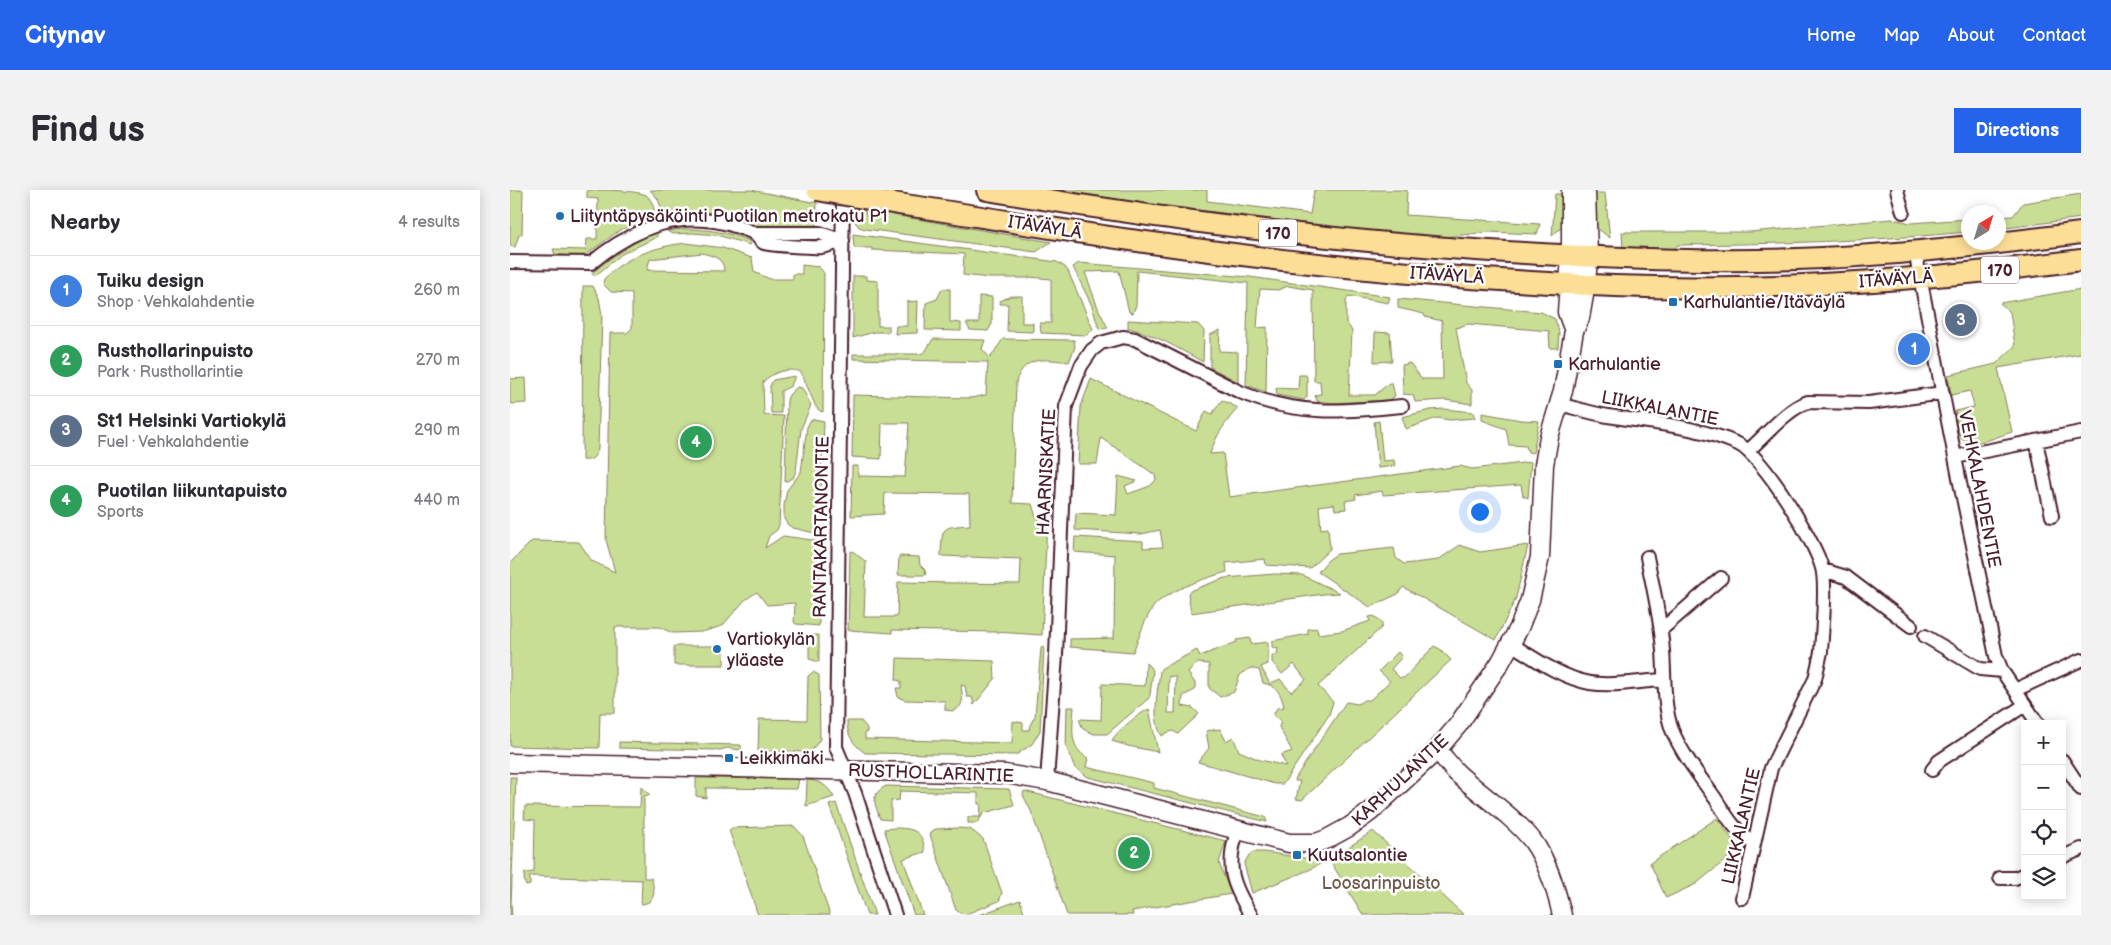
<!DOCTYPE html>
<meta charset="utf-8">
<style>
:root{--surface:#fff;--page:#f2f2f3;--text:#2b2b33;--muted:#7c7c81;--line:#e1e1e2;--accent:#2563eb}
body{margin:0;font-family:"Balsamiq Sans",sans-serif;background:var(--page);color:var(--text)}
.controls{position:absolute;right:15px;bottom:15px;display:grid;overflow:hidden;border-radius:0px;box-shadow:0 2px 12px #0003}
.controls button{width:45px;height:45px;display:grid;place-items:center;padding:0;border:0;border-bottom:1px solid var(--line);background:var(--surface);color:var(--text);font:25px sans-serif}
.compass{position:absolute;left:1451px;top:15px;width:45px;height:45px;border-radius:50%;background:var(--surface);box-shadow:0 2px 12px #0003;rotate:38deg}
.you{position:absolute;left:969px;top:321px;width:18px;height:18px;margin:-12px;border:4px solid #fff;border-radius:50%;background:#1a73e8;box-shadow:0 0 0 8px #1a73e833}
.badge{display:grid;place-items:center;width:32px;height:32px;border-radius:50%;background:var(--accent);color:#fff;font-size:16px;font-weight:700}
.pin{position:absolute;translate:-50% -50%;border:2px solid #fff;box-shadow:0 1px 5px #0006}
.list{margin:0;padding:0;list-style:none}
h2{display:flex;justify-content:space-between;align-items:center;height:65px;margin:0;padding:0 20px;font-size:21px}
h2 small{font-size:16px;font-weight:400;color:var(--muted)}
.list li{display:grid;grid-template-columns:32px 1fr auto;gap:15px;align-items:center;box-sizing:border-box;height:70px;padding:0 20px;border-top:1px solid var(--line)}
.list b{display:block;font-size:19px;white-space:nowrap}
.list p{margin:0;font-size:16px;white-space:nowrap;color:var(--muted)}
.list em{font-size:16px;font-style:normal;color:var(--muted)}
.icon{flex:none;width:28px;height:28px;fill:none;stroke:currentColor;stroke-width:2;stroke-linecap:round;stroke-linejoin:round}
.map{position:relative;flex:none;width:1571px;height:725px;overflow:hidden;border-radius:0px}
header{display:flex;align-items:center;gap:30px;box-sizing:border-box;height:70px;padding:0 25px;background:var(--accent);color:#fff}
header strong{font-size:24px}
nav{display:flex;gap:28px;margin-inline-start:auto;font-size:18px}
.intro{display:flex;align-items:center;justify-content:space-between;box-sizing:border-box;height:120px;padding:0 30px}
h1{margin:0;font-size:35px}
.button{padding:12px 22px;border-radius:0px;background:var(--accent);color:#fff;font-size:18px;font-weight:700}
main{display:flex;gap:30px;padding:0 30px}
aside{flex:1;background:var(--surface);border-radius:0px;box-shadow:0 2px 12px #0003}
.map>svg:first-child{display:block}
</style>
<header>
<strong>Citynav</strong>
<nav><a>Home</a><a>Map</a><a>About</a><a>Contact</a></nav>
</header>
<div class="intro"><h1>Find us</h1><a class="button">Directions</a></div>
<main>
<aside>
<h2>Nearby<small>4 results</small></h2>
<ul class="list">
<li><span class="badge" style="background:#3f7fe0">1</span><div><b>Tuiku design</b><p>Shop · Vehkalahdentie</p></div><em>260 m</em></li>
<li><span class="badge" style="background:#2e9e5b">2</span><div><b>Rusthollarinpuisto</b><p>Park · Rusthollarintie</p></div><em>270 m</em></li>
<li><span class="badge" style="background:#5c6f8a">3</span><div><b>St1 Helsinki Vartiokylä</b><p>Fuel · Vehkalahdentie</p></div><em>290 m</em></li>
<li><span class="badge" style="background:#2e9e5b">4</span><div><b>Puotilan liikuntapuisto</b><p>Sports</p></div><em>440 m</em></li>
</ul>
</aside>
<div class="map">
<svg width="1571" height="725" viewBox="0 0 1571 725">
<rect width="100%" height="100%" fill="#fff"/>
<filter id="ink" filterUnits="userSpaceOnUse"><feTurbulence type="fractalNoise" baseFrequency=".02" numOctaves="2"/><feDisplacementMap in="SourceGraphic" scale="10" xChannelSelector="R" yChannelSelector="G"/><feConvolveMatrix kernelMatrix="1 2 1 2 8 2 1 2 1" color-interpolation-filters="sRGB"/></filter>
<g filter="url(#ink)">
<!-- green -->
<path fill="#c8de94" stroke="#897e60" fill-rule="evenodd" d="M0,0H13L12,44L9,45L5,57L0,56Z
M77,0C92,0 125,0 136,5C143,10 144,19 145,26L110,40L74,66L45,65L43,59L76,60L77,49H87L88,9L77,8Z
M140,0H241L307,13L306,39L250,37L231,29L201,23L178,21L153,23L148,9Z
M550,0H697V11L800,24L804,0H897L896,25L1030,34L1027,44L979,42L935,47L858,41L623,12Z
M1084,3H1095L1100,48L1087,38Z
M1045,4H1054V35L1042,46Z
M1571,4V28L1489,39V27L1503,26L1513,13Z
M344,19L355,21L358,30L366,22L541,52L526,62L355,39L349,37L345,32Z
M1382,29L1401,33L1458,29V42C1362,51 1265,54 1168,55L1162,61L1113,60L1112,42H1240Z
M173,39C197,39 218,42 240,51V55L207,45L183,43L162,44L157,41Z
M147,43V47L112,64L86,85H83L82,83C102,66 122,52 147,43Z
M343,44L547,72L555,77L558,81L583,139L577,145L531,143L530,133H541V89L519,87V88H479L453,85L454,64L362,60V58H344Z
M176,53L213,58L242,68L244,82L260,89H283V84H292V75L309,77L314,83L313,222L310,221L306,217L291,182C278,177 263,182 253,192L254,225L274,226L269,335L267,340L259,346L255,358L273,346L310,351L309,436L286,434L284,432L285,413L257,415L247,402L235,410L212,436L192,442L163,443L149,437H105V523H90L89,558L0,556V373L22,351L69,352L82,371L105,382L96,350L100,143H117L122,138V103L101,102L93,94L94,89C114,67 147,56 176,53ZM192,63C203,66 214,68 214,81L137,80L140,69Z
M569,73L740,87L880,107L878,113L838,106L836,112V132L842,141L839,205H865L879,193H882L885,206L879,210L823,213L807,211L805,205L811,204L810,191H804L803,100L778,96L768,100L750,99L747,138L757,137L756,202L736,195L738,93L627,81L626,115L623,123L619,122L609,81L575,82L588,118L598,138L589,139L582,116L563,77Z
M343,86H356V90L368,91V136H379V142H364L343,148Z
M73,96H83L89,108L92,125L88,259C85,268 82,271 72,270Z
M432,99H440V132L451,133V141L415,140L416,113L427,109Z
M1571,99V164L1488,178L1502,242C1491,245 1457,261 1451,248C1447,241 1447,229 1445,221L1464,217L1460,201L1441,205L1438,185L1486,174L1505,156L1500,122L1490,113Z
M469,106L482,107V134L478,141L460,140L456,133H469Z
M501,106H512V133H523V142L497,141L498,114H490V111Z
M888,109L1031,122L1045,129L1049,142L1048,158H1040L1039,141L958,134L946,138L956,193L962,200V214L935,210L905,212L903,205L893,204L892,175L900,173L912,189H933L932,131L915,127L914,124L888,118Z
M408,111L407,143L385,144L386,136H397V112Z
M618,130L688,134L694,141L693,172C669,159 645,144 618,138Z
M710,140L709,161L728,162V192L700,177V145Z
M865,142L880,143L882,171L864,172Z
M423,149L475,150L472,159L480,168L493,149L564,150L565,157L559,172C536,169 514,165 506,192L502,313L522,314L526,327L537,331L532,445L485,442L382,440V443L338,440L340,361L344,362L356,372L354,427H387L388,392L510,394L511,369L431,366C432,336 431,337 460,335L459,304L375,303L374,324L341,326L342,276H348V286L395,287L399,233H372L371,269L342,267L343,205L461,208L476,205L478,172L343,169V164H410L415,162Z
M789,185H796L797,188V207L794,210L767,205L766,198L788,199Z
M285,186L281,196L271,201V223H261L260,196L263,190Z
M16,188L17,213L2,214L0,212V189Z
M581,189L686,241L696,221L702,224L712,210L728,218C715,233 706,245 700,264L713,263L719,307L950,276L962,279L1021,272L1018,308L1013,306L1011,295L873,305L872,301L845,305L846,309L835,311L836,319L825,320L824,314L809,316L811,339L818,338L820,359L800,378L756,375L755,369L716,373L717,382C698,387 652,402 642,419C634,431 629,448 623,462L560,457V449L604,448L605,365L564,362L565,347L633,351V358L653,357L650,340L631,344L565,340L566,323L606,325L608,286L627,291L615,296L618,304L640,296L646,290L645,285L638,280L591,248L587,274H568L571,216Z
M287,197L292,198L301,215L291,239L286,281L283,288L275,292L277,210L279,205Z
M934,219L963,222L965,228L940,230L927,228L896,239L892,227L920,220Z
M972,223L1011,230L1029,231L1023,263L1018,262L1016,256L999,255L996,239L972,230Z
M304,229L314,231L309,344L283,338L278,335L274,329V315L277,300L291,282L297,237L300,231Z
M869,231L873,271L884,270L885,276L868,278L864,232Z
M950,355L970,362L1018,355L1006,408L986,450L893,397L888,404L860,417L808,382L818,370L827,364L884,358L886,368L894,374L928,370Z
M389,366L409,367L410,375L415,380L416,385H388Z
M765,384L792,385L830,403L814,404L681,423L678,403L682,400L715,388Z
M864,426L872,432V437L808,496L823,512L819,525L773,594H765L688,572L699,558L696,541L710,539L716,551L723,547L729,561L750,570L776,576L771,565L782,561L769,537L771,531L763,525L767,518L774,517C771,503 767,496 753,493L749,480L740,478L730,485L724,502L710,507L699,498V474L687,473L678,483L685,493V500L673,506L672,516L683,518L689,524L668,544L663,541L656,543L652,546C641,529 648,500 650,481L652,478L687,460L690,466L727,452L726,450L740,448L741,454L758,452V474L751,477L760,494L770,489L781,502L796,490L784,474L772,484L762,472V465H767L768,458L762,457V451L798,444V439L807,438L808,444L832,441L860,431L859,427ZM659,486L666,487L665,523H658Z
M303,445H309V472L299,469V452Z
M164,456H214V475H164Z
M924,456L930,459L941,470L792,610L786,609L790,591H785L786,587L836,512L848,514L854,510H860L880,491L869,481L888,462L892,467L881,479L890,488H894Z
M534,457L530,541L522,554L506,565L355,563C343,554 337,546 337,531H351L357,538V542H355V549L502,553L503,531L513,533V540H519L520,535L525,526L531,458Z
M387,468L484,471L485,489L464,515L462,507H457L455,496L451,495C452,506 456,516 443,521L435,520V511L395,510L388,507L386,498H391V491L386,490Z
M636,473L643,480L640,505L638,509L597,544H584L573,539L569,529L591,530L592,494L635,496Z
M303,482L309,485L310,549L303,559L298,562L248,561L249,529L297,530L298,486Z
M557,517H564C563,536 558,558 578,568L576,577L644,593V598L755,627L757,632L578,587L565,578L556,557Z
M639,519L648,562L618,556L602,551C604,543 631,522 639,519Z
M109,552L231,555V560L217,558L210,560L109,558Z
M0,587H6L1,714L2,725H0Z
M186,588L289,589L287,599L196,598V608L186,606Z
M297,590C311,591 317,595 324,607L296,616Z
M131,596L140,605L134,606V688H141C145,699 147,713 131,714L132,690L20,686V695L16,696L14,689L15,683L24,682L25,630L14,629L15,616L130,617Z
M376,596L499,599L504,615L474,623L467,633H458V627H470L471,614H468V603L390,601L389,610L381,611V630L370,629C365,613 359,605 376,596Z
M514,601L716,651L709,673L721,704L622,721L623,725H557L521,621L513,605Z
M326,613L365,725H357L319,615Z
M1207,628L1229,659L1186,694L1156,708L1140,673Z
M284,636L293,646L320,725H248L219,640L222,638Z
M384,638C404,638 413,641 415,662L393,669L413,725H404L374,639Z
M448,638L460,639L473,649L492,703L489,711L456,724L450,723L446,720L420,645L422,641L426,639Z
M863,641L954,725H853L819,669L799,680L742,703L734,674L739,665L743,662H754L794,668L813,667L831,662Z
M510,710L515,725H469Z"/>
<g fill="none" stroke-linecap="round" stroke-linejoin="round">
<defs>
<path id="street" d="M333,0L326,557L345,603L385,725
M1387,0L1393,22
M243,43H310L333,51
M1405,61L1451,298L1486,466L1492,481L1528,534
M0,72L81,73C124,37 172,18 228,37C233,39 239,40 243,43C247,45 250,51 254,53C258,55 305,58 311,57C318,56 326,53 333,51
M1049,214C1065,218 1081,223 1098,226C1141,233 1187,236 1228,254C1252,265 1305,351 1312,378C1317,396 1312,442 1311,462L1305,489L1261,578L1232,708
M1526,251L1542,326
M1239,260C1255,246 1278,218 1298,212L1359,213L1433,203
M1445,267L1571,242
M1137,367C1143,398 1151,430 1153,461C1155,487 1153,515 1162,540C1172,564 1190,587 1205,608C1216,625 1226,643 1244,653
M1313,380L1336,387L1401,436
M1151,440L1211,388
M1415,446L1470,479L1492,481
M1001,454C1025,469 1052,488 1080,493C1103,497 1130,491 1153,490
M1505,500L1571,470
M1552,570L1571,599
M1422,580L1429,571L1515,515
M537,591L546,465L556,216L571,176L582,160L591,153L613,147L625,149L730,202C786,226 833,222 892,216
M728,639C715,676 722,694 741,725
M1552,667L1571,659
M1490,688H1505L1515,684"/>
<path id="secondary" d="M1061,0V66L1057,122L1064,141
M927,560C934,567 940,576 947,583C972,606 1001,624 1022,650C1038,672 1046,699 1052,725
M0,573L495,584L537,591L779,653H806L817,649L839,637L860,622L927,560L948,535L990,473L1009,438L1020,410L1030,367L1034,275L1039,247L1053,201L1064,141L1070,128L1076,94L1078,67L1076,0"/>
<path id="primary" d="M477,0C655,30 834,53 1014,63C1114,69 1213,73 1312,68C1399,64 1485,54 1571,43
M370,11C456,24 541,39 628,51C785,74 945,90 1105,96C1260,102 1417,90 1571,70"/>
</defs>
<!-- street casing -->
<use href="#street" stroke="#4a1f2b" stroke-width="16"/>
<!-- secondary casing -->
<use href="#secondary" stroke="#4a1f2b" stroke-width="21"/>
<!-- primary casing -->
<use href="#primary" stroke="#4a1f2b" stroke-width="24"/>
<!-- street -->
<use href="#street" stroke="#fff" stroke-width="12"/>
<!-- secondary -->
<use href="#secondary" stroke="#fff" stroke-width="18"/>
<!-- primary -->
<use href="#primary" stroke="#fcde96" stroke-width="20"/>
<defs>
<path id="primary-bridge" d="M307,0L370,11"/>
</defs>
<!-- primary-bridge casing -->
<use href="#primary-bridge" stroke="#4a1f2b" stroke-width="24" stroke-linecap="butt"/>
<!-- primary-bridge -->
<use href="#primary-bridge" stroke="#fcde96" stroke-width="20"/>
</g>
</g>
<!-- markers -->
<g fill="#1f6fb2" stroke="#fff" stroke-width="2">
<circle cx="50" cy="26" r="5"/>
<rect x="1158" y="107" width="10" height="10" rx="2.5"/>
<rect x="1043" y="169" width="10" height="10" rx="2.5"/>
<circle cx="207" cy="459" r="5"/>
<rect x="214" y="563" width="10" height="10" rx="2.5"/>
<rect x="782" y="660" width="10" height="10" rx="2.5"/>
</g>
<g text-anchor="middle" stroke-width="5" stroke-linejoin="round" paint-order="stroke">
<!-- shield labels -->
<g fill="#fff" stroke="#80626b" stroke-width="1">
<rect x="749" y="29.5" width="38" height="27" rx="4"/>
<rect x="1471" y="66.5" width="38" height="27" rx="4"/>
</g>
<g font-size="16" font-weight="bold" fill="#4a1f2b">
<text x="768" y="49">170</text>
<text x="1490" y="86">170</text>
</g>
<!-- poi labels -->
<g font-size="18" fill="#4a1f2b" stroke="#fff" text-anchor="start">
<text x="60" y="32">Liityntäpysäköinti Puotilan metrokatu P1</text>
<text x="1173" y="118">Karhulantie/Itäväylä</text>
<text x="1058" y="180">Karhulantie</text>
<text x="217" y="455">Vartiokylän<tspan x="217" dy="21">yläaste</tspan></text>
<text x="229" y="574">Leikkimäki</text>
<text x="797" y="671">Kuutsalontie</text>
</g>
<!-- street labels -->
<g font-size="18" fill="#4a1f2b" stroke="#fff">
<text transform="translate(535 37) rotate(9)" y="6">ITÄVÄYLÄ</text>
<text transform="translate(937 85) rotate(4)" y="6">ITÄVÄYLÄ</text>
<text transform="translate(1386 89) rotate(-4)" y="6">ITÄVÄYLÄ</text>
<text transform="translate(1150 218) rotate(11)" y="6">LIIKKALANTIE</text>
<text transform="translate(536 282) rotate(-87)" y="6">HAARNISKATIE</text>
<text transform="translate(1470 299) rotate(79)" y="6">VEHKALAHDENTIE</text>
<text transform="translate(311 337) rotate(-89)" y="6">RANTAKARTANONTIE</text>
<text transform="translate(421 583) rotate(2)" y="6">RUSTHOLLARINTIE</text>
<text transform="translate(890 590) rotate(-43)" y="6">KARHULANTIE</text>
<text transform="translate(1231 636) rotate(-77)" y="6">LIIKKALANTIE</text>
</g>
<!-- park labels -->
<g font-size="18" fill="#70584a" stroke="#fff">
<text x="871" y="699">Loosarinpuisto</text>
</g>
</g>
</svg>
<div class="controls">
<button>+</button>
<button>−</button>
<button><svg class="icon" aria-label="locate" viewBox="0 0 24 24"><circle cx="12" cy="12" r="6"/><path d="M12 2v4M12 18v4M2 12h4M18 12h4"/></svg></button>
<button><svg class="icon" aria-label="layers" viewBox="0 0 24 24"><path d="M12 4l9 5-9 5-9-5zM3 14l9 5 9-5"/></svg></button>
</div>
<svg class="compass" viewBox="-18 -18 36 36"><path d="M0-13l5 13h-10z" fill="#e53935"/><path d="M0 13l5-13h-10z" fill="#7c7c81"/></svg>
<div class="you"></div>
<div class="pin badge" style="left:1404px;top:159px;background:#3f7fe0">1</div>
<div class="pin badge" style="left:624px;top:663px;background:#2e9e5b">2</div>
<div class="pin badge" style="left:1451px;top:130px;background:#5c6f8a">3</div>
<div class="pin badge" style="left:186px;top:252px;background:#2e9e5b">4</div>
</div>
</main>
